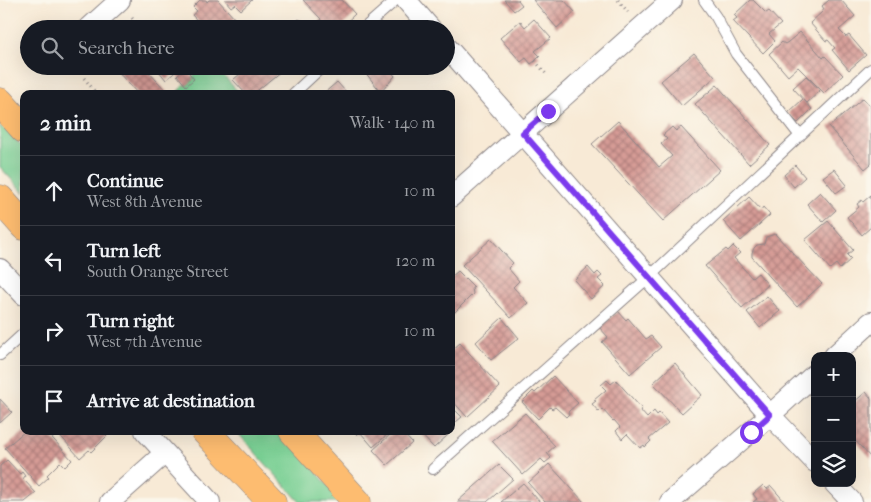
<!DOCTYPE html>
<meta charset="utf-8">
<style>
:root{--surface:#171b24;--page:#242831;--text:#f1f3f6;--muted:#9ea1a6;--line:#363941}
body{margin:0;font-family:"IM FELL French Canon",serif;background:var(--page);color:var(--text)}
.controls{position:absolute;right:15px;bottom:15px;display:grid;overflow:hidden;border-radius:10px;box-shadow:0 5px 20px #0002}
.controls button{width:45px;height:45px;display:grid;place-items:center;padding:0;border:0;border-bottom:1px solid var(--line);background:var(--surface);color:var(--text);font:25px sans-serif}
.stop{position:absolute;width:15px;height:15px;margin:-11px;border:4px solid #7c3aed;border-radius:50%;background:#fff}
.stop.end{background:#7c3aed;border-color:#fff;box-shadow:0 1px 5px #0008}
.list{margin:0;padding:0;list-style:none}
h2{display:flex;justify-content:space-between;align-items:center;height:65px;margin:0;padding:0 20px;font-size:21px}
h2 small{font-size:16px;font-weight:400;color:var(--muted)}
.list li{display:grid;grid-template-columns:32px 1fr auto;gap:15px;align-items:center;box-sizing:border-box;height:70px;padding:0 20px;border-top:1px solid var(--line)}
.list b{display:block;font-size:19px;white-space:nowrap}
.list p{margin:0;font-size:16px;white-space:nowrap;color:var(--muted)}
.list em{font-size:16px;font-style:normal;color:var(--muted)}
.icon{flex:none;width:28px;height:28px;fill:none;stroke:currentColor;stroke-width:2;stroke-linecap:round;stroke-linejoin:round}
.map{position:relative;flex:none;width:871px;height:502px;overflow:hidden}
.search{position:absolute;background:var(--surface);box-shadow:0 5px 20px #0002;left:20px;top:20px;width:435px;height:55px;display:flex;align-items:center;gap:12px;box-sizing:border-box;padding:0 18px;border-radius:28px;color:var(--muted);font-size:19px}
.panel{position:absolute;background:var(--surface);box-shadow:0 5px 20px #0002;left:20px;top:90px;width:435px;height:345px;border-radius:10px}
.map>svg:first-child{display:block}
</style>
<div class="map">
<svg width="871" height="502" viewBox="0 0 871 502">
<defs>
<pattern id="building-cross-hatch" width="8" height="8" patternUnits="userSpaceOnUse" patternTransform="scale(1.25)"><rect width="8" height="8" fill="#d69b95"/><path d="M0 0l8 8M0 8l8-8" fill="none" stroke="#ad7e7b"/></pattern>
</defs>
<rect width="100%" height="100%" fill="#fbf7ec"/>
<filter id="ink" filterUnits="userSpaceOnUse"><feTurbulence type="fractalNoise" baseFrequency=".02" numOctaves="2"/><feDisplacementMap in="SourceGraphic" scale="10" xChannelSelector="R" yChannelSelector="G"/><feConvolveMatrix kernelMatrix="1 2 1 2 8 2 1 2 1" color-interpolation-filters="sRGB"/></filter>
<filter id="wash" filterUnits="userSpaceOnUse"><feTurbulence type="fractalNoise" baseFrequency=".0096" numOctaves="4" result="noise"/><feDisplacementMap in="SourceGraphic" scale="20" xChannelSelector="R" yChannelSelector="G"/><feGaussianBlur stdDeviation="1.12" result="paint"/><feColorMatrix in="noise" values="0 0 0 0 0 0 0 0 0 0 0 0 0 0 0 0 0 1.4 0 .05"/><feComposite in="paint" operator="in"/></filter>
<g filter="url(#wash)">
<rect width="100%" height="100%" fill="#f8ead6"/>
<!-- grass -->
<path fill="#78cf93" stroke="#4d7867" d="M203,66H215L240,94H175L185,84L187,86L194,79L192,77Z
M0,125L24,148V193L0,167Z
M236,431H280L343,502H300Z"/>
<g id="blocks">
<!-- building -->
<path fill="url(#building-cross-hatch)" d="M200,0H206L207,2L209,0H218L244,29H201L203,27L192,15L197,11L193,7Z
M225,0H252L241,10L235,4L231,7Z
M303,0H342L355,14L339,29H327L320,21L321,19Z
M504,0H518L522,5L514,11Z
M533,0H564L575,12L557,28Z
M750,0H753L766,13L769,11L781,24L769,34L775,41L763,53L733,21L737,18L734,15Z
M829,0H841L855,16L839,30L846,37L849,35L866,55L849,70L832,50L835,48L828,40L826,41L810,23L822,12L824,9L822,6Z
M299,19L307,29H288Z
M534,19L551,38L535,51L540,56L535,61L531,64L526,58L521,62L500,38L520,21L525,27Z
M800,32L823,58L825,56L843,75L824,93L798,67L788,76L769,54L782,42L785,44L788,42Z
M694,53L715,77L682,106L661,81Z
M125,66H146L145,68L169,94H138L118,72Z
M155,66H182L166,80Z
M249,66H277L281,71L253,94H246L233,80Z
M360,66H387L395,76L381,92Z
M185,68L194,79L186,86L177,75Z
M806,76L820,91L807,103L793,88Z
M337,82L346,92L345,94H323Z
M717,85L770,145L749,164L695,104Z
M863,98L871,107V164L865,169L829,127Z
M803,99L812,109L798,123L788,113Z
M618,121L659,167L672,156L661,144L667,139L663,135L672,127L676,131L681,127L720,170L663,221L592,144Z
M795,165L805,177L794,187L784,175Z
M834,169L847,185L836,193L823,177Z
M820,192L836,210L823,222L807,204Z
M871,195V227L862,235L847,217L859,207L857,204L862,200L863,202Z
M749,197L761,210L763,207L770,215L741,241L723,221Z
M828,221L853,250L847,255L851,259L840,269L836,264L830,269L805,240Z
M775,234L822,284L797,307L752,257V253L754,248L757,245L764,244L766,237Z
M491,239L513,263L508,268L519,281L513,287L528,303L511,318L462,265Z
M733,246L740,253L734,258L752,278L758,273L768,285L742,308L705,266L726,249L728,251Z
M588,267L595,275L598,272L602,276L598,279L605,286L591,299L574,280Z
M458,271L474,287L472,288L473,294L451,316V277Z
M767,296L780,311L760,328L747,312Z
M618,311L626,320L628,318L646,339L651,336L661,347L630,374L602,342L608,337L599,327Z
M502,318L519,338L491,360L476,342Z
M460,343L500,387L467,417L451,399V351Z
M675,363L702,395L682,413L653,383Z
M553,376L578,403L568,412L569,414L566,417L555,407L552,409L550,407L538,419L522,402L533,391L535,393Z
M607,380L611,384L616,380L642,409L640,410L647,418L654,411L657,415L659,413L668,423L649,439L651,441L645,447L644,445L640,448L627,434L622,439L616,431L620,427L614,420L613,421L602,409L599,412L592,404L596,401L594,400L606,390L601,385Z
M866,392L871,398V458L852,437V400L854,402Z
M0,399L12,412L0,423Z
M451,406L462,417L451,426Z
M525,413L555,446L547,453L551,458L545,463L541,459L523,475L492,441Z
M25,431H46L72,460L65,467L60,462L47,475L49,477L39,486L5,448Z
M56,431H102L107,436L91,452L89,450L80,458Z
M354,431H401L412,443L387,465L373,450L391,434L389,433L373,447L360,432L357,435Z
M418,431H449L450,433L434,448Z
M7,460L20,474L22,472L25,476L23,479L36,493L25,502H0V466Z
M549,464L584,502H545L528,483Z
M499,465L513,479L487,502H457Z
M523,483L540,502H501Z
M763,485L767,489L771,486L785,502H753L757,499L753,494Z"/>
</g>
</g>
<g filter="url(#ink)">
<use href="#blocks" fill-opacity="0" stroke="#8d8688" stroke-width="1"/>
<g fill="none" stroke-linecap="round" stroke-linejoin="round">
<defs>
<path id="lane" d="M704,0L716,17L736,54L800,136
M363,29L396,0
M293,94L323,66
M0,355L24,333
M433,469L649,277L871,69"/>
<path id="street" d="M406,0L431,29
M88,29L120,0
M446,46L770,415L815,462
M451,197L672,0
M0,269L24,295
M834,356L871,322
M145,431L210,502
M834,483L852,502
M110,502L165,453
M670,502L770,415L815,374"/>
<path id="highway" d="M0,102L24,129
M0,199L24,226
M205,431L272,502
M293,431L357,502"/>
</defs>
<!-- lane casing -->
<use href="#lane" stroke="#8d8688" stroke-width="12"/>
<!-- street casing -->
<use href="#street" stroke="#8d8688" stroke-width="22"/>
<!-- highway casing -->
<use href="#highway" stroke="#8d8688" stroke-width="29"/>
<!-- path -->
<path stroke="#8d8688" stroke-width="3" stroke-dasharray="1 4" stroke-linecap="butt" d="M618,0L628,12
M132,18L141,29
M535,61L547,75
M84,78L97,94
M451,136L452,135
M105,433L107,431"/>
<!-- lane -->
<use href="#lane" stroke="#fff" stroke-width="10"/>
<!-- street -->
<use href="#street" stroke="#fff" stroke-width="20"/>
<!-- highway -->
<use href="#highway" stroke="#fdbc70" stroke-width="28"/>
</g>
</g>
<g fill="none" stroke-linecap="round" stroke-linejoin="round" filter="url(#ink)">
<!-- route -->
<path stroke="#7c3aed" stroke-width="6" d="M548,111L523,133L770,415L751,432"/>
</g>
</svg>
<div class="controls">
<button>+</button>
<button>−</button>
<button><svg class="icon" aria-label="layers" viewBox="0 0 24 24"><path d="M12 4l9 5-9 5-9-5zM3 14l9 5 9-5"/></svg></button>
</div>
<div class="stop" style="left:751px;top:432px"></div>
<div class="stop end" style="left:548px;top:111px"></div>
<div class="search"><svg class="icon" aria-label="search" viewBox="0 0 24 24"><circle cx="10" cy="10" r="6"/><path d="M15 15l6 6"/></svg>Search here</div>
<section class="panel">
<h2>2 min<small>Walk · 140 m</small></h2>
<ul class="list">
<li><svg class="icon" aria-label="ahead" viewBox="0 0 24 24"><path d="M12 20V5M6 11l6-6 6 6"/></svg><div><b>Continue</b><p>West 8th Avenue</p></div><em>10 m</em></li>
<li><svg class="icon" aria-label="left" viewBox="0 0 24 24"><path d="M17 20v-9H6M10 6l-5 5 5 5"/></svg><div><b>Turn left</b><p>South Orange Street</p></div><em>120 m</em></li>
<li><svg class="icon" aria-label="right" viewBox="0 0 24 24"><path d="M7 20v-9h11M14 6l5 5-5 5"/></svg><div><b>Turn right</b><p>West 7th Avenue</p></div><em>10 m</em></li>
<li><svg class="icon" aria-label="arrive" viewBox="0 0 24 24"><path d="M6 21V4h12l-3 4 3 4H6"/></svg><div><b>Arrive at destination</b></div></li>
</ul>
</section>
</div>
